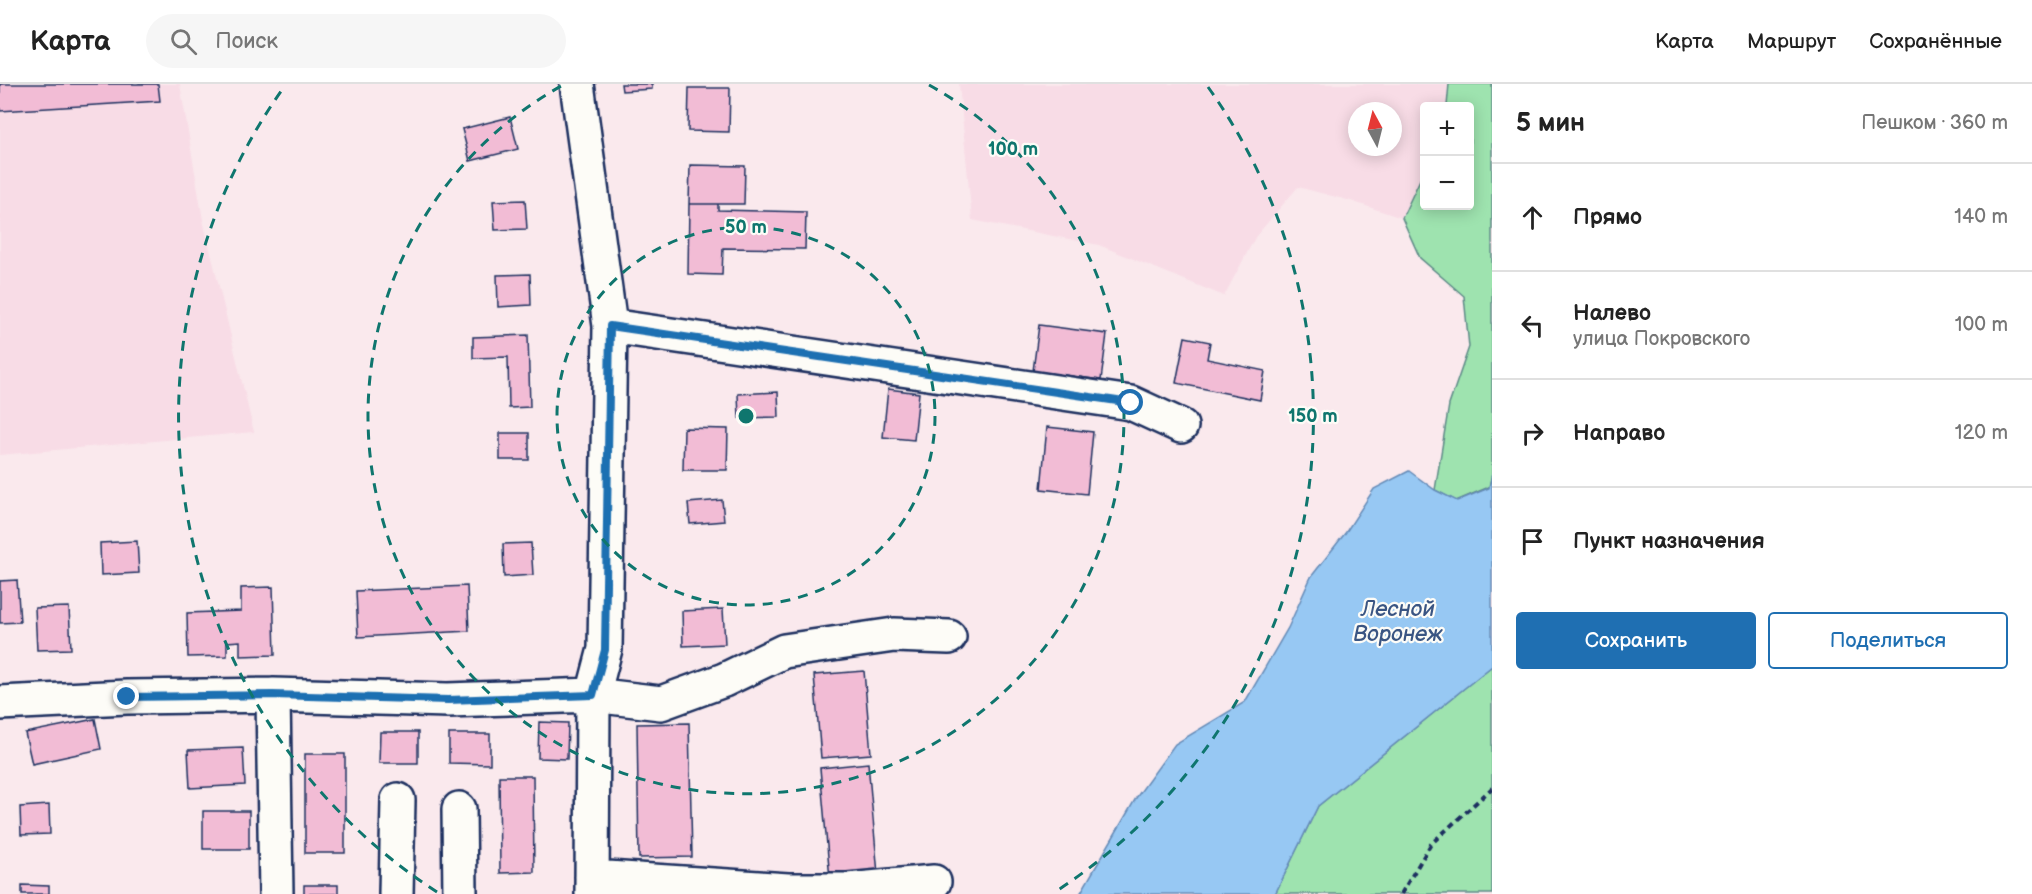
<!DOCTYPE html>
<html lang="ru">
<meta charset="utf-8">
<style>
:root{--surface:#fff;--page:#f6f6f6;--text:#222;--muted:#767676;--line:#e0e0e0;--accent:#1f6fb2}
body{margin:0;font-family:"Balsamiq Sans",sans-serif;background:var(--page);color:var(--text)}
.controls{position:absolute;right:18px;top:18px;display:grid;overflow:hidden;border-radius:6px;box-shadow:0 3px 15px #0003}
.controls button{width:54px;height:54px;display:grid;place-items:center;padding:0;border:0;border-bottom:2px solid var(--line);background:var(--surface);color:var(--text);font:30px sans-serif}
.compass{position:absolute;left:1348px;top:18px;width:54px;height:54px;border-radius:50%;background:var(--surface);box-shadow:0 3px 15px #0003;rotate:353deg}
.stop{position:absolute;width:18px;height:18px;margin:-14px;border:4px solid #1f6fb2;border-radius:50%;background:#fff}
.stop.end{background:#1f6fb2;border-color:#fff;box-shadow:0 2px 6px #0008}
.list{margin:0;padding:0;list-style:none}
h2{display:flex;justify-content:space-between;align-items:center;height:78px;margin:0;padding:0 24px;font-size:26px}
h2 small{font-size:20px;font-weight:400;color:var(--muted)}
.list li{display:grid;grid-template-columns:39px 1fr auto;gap:18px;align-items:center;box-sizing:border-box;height:108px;padding:0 24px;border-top:2px solid var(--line)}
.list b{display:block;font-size:22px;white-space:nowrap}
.list p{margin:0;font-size:20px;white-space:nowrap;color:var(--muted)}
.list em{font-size:20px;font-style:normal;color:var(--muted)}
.actions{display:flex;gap:12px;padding:18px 24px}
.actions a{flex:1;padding:14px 0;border:2px solid var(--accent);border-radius:6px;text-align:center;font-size:21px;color:var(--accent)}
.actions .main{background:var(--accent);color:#fff}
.icon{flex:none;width:33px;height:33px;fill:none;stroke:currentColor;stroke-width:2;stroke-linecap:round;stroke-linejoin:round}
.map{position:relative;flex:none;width:1492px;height:810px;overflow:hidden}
header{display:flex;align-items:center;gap:36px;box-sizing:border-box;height:84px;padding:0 30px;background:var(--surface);border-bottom:2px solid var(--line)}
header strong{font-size:28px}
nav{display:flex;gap:33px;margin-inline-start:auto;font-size:21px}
.search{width:420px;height:54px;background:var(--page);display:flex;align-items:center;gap:15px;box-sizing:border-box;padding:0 21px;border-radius:33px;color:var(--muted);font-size:22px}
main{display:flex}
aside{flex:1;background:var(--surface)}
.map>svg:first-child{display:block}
</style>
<header>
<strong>Карта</strong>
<div class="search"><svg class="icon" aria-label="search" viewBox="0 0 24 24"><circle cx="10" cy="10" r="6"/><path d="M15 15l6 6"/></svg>Поиск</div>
<nav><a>Карта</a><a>Маршрут</a><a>Сохранённые</a></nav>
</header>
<main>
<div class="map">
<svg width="1492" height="810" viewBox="0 0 1492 810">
<rect width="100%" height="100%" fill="#fae9ed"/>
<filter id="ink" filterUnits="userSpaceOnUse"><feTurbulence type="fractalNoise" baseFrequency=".0167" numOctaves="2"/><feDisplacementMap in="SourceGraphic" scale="12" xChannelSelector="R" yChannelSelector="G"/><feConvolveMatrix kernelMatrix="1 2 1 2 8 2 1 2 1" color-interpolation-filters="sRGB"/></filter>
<g filter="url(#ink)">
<!-- built -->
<path fill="#f8dce6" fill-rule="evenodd" d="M0,0H180L203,136L254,348L0,371Z
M959,0H1449L1447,22H1424V87L1402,134L1351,117L1298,103L1256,152L1224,212L1099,161L972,136ZM1357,27H1393V63H1357Z"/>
<!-- green -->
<path fill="#9ee3af" stroke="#5c8986" stroke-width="1.5" d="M1449,0H1492V390L1489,403L1456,417L1435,406L1449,321L1469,263L1464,212L1420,174L1402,134L1424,87V122H1470V22H1447Z
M1492,582V810H1275L1318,722Z"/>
<!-- water -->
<path fill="#97c8f3" stroke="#658bb7" stroke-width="1.5" d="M1409,387L1435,406L1457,417L1489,404L1492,390V582L1318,722L1275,810H1080L1136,714L1175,660L1245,618L1288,544L1311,493L1346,448L1374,405Z"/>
<!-- building -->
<path fill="#f2bcd5" stroke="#1b2f5e" stroke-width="1.5" d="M0,0H158L160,17L0,27Z
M621,0H652V5L622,7Z
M689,4H730L729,48L688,47Z
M510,33L518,65L470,77L462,45Z
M690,81L745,82L744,120H689Z
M525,116L527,145L495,146L493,117Z
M689,120H718V126L806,128L805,165L723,164L722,191L688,190Z
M530,190L531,221L498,223L497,191Z
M1039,241L1107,250L1101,296L1033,287Z
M528,251L530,323L509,324L508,273L473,274V253Z
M1185,253L1210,258L1207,275L1265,287L1260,316L1176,299Z
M888,305L919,309L914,356L883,353Z
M778,308L779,333L739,334L738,310Z
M1047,343L1093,348L1087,410L1041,405Z
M684,344L728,345L727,386H683Z
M500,349H529V376H500Z
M722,416L724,437L690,440L688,419Z
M137,457L139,489L101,491L100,459Z
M531,459L533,491L504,493L503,460Z
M17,496L20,538L0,539V497Z
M467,502L469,547L358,553L356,507Z
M273,503L275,571L240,572V557L227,558V572L188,573L187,529L241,527V504Z
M69,523L71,565L37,566L35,524Z
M723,525L725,560L683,562L682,527Z
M864,587L871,670L821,674L814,591Z
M95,635L101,665L32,680L25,649Z
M539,638L568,639L567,675L538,674Z
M689,639L692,773L639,774L637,640Z
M380,648H418V679H379Z
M449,650H490V680L449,679Z
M243,664L245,701L190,704L188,666Z
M305,670H345V769H305Z
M868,679L878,790L830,795L820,684Z
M499,692H533L534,788L500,789Z
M49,721L50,750L21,751L20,723Z
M203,727H249V765H203Z
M22,801L49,802V810H22Z
M304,801H338V810H304Z"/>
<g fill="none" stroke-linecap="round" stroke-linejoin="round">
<defs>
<path id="minor" d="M577,0L610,242L605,565L593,611L592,810
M610,242L1131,319L1181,342
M273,611L276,810
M0,619L127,613L273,611L448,616L593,611L661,619L724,596L784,567L894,551L949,553
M459,725L460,810
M592,793L788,806H848L934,798
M396,810L398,716"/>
</defs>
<!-- minor casing -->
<use href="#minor" stroke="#1b2f5e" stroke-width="38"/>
<!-- path -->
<path stroke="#1b2f5e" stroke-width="4" stroke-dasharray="6 4.5" stroke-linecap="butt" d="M1401,810L1431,760L1492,704"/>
<!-- minor -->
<use href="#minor" stroke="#fdfcf7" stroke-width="33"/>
</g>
</g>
<g fill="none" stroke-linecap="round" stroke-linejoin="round" filter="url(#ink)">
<!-- route -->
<path stroke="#1f6fb2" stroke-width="8" d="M127,613L273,611L448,616L593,611L605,566L610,242L1131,319"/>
</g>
<!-- distance rings -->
<g fill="none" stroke="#0f766e" stroke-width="3" stroke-dasharray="10 8">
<circle cx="746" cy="332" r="189"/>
<path d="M929 1A378 378 0 1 1 563 1"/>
<path d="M437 808A567 567 0 0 1 284 3M1208 3A567 567 0 0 1 1055 808"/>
</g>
<g text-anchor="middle" stroke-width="4.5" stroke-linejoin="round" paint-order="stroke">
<!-- water labels -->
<g font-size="22" font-style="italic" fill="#3a5583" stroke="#fdfcf7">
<text x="1398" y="532">Лесной<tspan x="1398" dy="25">Воронеж</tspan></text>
</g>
</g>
<circle cx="746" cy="332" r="9" fill="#0f766e" stroke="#fdfcf7" stroke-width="3"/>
<g font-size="18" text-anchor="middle" font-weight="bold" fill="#0f766e" stroke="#fdfcf7" stroke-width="4.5" stroke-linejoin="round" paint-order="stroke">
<text x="1013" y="71">100 m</text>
<text x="746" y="149">50 m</text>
<text x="1313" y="338">150 m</text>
</g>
</svg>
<div class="controls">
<button>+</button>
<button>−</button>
</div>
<svg class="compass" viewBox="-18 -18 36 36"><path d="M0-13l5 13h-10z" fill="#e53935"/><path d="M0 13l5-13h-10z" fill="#767676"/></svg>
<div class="stop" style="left:1131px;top:319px"></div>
<div class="stop end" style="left:127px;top:613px"></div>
</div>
<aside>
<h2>5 мин<small>Пешком · 360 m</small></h2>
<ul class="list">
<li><svg class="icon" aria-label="ahead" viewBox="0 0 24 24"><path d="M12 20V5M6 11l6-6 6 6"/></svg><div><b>Прямо</b></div><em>140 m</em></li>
<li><svg class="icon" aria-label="left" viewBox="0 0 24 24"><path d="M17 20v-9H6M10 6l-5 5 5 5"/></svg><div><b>Налево</b><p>улица Покровского</p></div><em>100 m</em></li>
<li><svg class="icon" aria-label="right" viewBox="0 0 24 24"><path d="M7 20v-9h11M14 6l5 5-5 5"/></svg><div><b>Направо</b></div><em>120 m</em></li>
<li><svg class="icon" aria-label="arrive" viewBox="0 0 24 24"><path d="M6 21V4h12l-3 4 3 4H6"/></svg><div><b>Пункт назначения</b></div></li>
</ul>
<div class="actions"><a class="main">Сохранить</a><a>Поделиться</a></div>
</aside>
</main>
